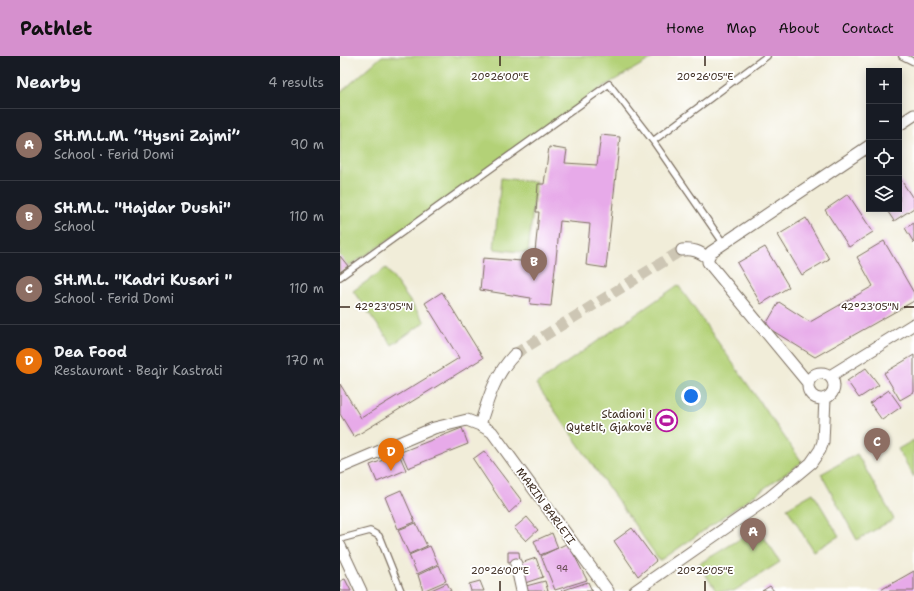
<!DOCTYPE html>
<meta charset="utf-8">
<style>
:root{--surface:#171b24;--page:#20242c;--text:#f1f3f6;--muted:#9ea1a6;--line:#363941;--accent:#d690ce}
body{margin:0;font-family:"Shantell Sans",sans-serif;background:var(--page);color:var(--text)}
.controls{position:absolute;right:12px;top:12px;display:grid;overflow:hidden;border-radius:0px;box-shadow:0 2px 10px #0003}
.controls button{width:36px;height:36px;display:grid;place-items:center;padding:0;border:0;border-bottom:1px solid var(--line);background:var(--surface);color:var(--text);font:20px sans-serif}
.you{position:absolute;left:351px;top:340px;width:14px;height:14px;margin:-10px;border:3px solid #fff;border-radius:50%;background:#1a73e8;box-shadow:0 0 0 6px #1a73e833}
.badge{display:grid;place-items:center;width:26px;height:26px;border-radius:50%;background:var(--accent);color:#fff;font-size:13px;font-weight:700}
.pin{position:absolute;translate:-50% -33px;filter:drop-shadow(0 1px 2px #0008)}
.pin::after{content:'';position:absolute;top:21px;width:14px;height:12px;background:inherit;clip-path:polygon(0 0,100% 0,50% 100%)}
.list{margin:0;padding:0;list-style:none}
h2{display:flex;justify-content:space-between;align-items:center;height:52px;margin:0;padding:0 16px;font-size:17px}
h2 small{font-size:13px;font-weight:400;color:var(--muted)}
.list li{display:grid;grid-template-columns:26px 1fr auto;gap:12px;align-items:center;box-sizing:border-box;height:72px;padding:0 16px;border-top:1px solid var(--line)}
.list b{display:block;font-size:15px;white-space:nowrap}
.list p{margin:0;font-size:13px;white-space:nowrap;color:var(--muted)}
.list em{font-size:13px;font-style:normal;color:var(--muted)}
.icon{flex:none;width:22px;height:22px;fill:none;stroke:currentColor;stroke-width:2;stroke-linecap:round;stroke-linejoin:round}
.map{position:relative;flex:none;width:574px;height:535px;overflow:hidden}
header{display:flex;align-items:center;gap:24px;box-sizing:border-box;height:56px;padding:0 20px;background:var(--accent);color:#111}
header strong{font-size:19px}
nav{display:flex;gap:22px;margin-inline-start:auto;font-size:14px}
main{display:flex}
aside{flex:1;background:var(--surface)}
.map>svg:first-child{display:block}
</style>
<header>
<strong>Pathlet</strong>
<nav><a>Home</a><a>Map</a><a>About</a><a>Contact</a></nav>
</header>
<main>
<aside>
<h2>Nearby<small>4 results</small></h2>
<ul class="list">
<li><span class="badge" style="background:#8d6e63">A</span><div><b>SH.M.L.M. “Hysni Zajmi”</b><p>School · Ferid Domi</p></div><em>90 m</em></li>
<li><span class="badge" style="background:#8d6e63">B</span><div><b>SH.M.L. &quot;Hajdar Dushi&quot;</b><p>School</p></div><em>110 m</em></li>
<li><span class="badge" style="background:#8d6e63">C</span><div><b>SH.M.L. &quot;Kadri Kusari &quot;</b><p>School · Ferid Domi</p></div><em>110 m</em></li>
<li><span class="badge" style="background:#e8710a">D</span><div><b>Dea Food</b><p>Restaurant · Beqir Kastrati</p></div><em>170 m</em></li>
</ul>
</aside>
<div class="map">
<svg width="574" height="535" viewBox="0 0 574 535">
<rect width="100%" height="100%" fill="#fff"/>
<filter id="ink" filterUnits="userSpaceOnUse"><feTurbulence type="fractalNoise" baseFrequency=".025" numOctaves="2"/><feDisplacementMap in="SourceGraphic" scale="8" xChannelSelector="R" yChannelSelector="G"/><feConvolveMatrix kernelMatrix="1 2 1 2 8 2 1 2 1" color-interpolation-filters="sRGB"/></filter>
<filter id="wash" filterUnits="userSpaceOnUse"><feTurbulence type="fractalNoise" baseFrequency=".012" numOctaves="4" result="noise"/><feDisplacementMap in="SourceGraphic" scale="16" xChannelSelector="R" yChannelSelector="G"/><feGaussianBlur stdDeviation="0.9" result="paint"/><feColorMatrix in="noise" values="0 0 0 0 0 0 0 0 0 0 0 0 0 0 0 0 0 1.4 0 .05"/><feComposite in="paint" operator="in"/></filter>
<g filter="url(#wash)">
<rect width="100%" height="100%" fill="#f1edd9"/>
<!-- green -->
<path fill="#b3d177" stroke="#777e4a" d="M42,0H316L261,32L34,194L0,215V37Z
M161,122L196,126L188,197L154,193Z
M46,212L85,266L52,289L13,235Z
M338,229L462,406L320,505L196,328Z
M574,384V421L558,393Z
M517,398L554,463L517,484L481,418Z
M473,437L499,480L473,495L447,452Z
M418,472L440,506L394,535H376L359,508Z"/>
<g id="blocks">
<!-- building -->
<path fill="#e7aae9" d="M261,79L280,81L266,212L246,209L250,168L220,165L211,250L190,248L191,242L140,234L143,202L194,206L199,156H196L198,128H204L209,91L227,94L225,107L257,109Z
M559,121L574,144V152L554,165L546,153H559Z
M508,138L533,176L509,191L485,154Z
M466,162L489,203L462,219L438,179Z
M574,167V187L565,172Z
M544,185L574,237V245L475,301L425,270L439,246L470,266L533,230L517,201Z
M425,191L449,231L421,248L397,207Z
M0,200L8,210L0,216Z
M102,236L143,302L14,381L0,358V328L21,362L119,302L85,247Z
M574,299V336L560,344L544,317Z
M526,312L539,329L519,342L507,325Z
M549,334L561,351L542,364L530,347Z
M122,372L128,388L68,412L61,396Z
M144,395L182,445L169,457L133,403Z
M59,398L66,414L37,426L30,409Z
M61,434L75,466L58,473L45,441Z
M187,461L198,474L186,485L174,472Z
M76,467L87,490L69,498L58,474Z
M292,472L316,505L298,520L274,485Z
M212,477L218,492L200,499L194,485Z
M228,487L247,524L215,534L201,500Z
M90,490L98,508L77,518L69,499Z
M168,496H179L180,505L168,506Z
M196,502L203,521L185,527L178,508Z
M99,509L106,525L83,535L78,519Z
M574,515V535H539L551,528Z
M5,523L11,535H0V525Z
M140,525L144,535H131L129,528Z
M205,525L208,535H188L186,530Z
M248,526L252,535H221Z
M107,527L111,535H89Z
M430,530L434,535H422Z"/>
</g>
</g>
<g filter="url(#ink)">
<use href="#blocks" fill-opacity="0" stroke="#7b6e5f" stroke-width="1"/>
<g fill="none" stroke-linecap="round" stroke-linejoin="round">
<!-- street-tunnel -->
<path stroke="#cdc6b4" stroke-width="11" stroke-dasharray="11 5.5" stroke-linecap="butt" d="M175,298L342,194"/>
<defs>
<path id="lane" d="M562,0L574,6
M313,85L384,188
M0,221L269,28L313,85L427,0
M0,483L30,475L39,480L61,535"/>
<path id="street" d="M559,69L574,59
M342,194C353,193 359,195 368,202
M468 330a13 13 0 1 1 26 0a13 13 0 1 1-26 0Z
M490,320L574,268
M468,327L368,206V202L371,196L529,90
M140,369C148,343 155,318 175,298
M0,412L94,372L127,364L140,369L152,376L268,535
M0,490L21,535
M176,508L182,535
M295,535L430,441L471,407L480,394L483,386L485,342"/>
</defs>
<!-- lane casing -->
<use href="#lane" stroke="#7b6e5f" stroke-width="8"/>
<!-- street casing -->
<use href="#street" stroke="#7b6e5f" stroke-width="13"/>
<!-- lane -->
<use href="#lane" stroke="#fff" stroke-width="5.5"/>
<!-- street -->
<use href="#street" stroke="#fff" stroke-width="11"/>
</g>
</g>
<!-- ticks -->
<path fill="none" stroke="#3b2a1e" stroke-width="1.5" d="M160,0V10M365,0V10M0,251H10M564,251H574M160,525V535M365,525V535"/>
<!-- icons -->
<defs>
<symbol id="stadium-ring" viewBox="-11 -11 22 22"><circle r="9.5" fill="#fff" stroke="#b5179e" stroke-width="1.5"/><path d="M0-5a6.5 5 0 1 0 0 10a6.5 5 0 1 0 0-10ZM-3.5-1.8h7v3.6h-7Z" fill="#b5179e"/></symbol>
</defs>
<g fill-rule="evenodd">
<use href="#stadium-ring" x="314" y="352" width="25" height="25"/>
</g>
<g text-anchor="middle" stroke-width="3.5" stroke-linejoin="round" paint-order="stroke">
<!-- number labels -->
<g font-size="9" fill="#664a51">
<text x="222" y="516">94</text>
</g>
<!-- poi labels -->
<g font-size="11" fill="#3b2a1e" stroke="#fff" text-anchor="end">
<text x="312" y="362">Stadioni i<tspan x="312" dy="13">Qytetit, Gjakovë</tspan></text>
</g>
<!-- street labels -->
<g font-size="11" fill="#3b2a1e" stroke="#fff">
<text transform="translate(206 450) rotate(54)" y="4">MARIN BARLETI</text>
</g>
</g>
<g font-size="10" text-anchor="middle" fill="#3b2a1e" stroke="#fff" stroke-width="3.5" stroke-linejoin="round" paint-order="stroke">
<text x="160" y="24">20°26'00"E</text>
<text x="365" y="24">20°26'05"E</text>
<text x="44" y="254">42°23'05"N</text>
<text x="530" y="254">42°23'05"N</text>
<text x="160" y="518">20°26'00"E</text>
<text x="365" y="518">20°26'05"E</text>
</g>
</svg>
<div class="controls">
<button>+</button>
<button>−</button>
<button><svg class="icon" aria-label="locate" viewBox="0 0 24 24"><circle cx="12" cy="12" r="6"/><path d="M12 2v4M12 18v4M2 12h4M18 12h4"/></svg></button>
<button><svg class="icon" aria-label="layers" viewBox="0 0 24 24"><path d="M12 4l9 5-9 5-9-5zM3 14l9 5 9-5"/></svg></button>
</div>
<div class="you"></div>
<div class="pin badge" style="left:413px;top:495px;background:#8d6e63">A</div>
<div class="pin badge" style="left:194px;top:225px;background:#8d6e63">B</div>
<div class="pin badge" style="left:537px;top:405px;background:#8d6e63">C</div>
<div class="pin badge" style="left:51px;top:415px;background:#e8710a">D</div>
</div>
</main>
